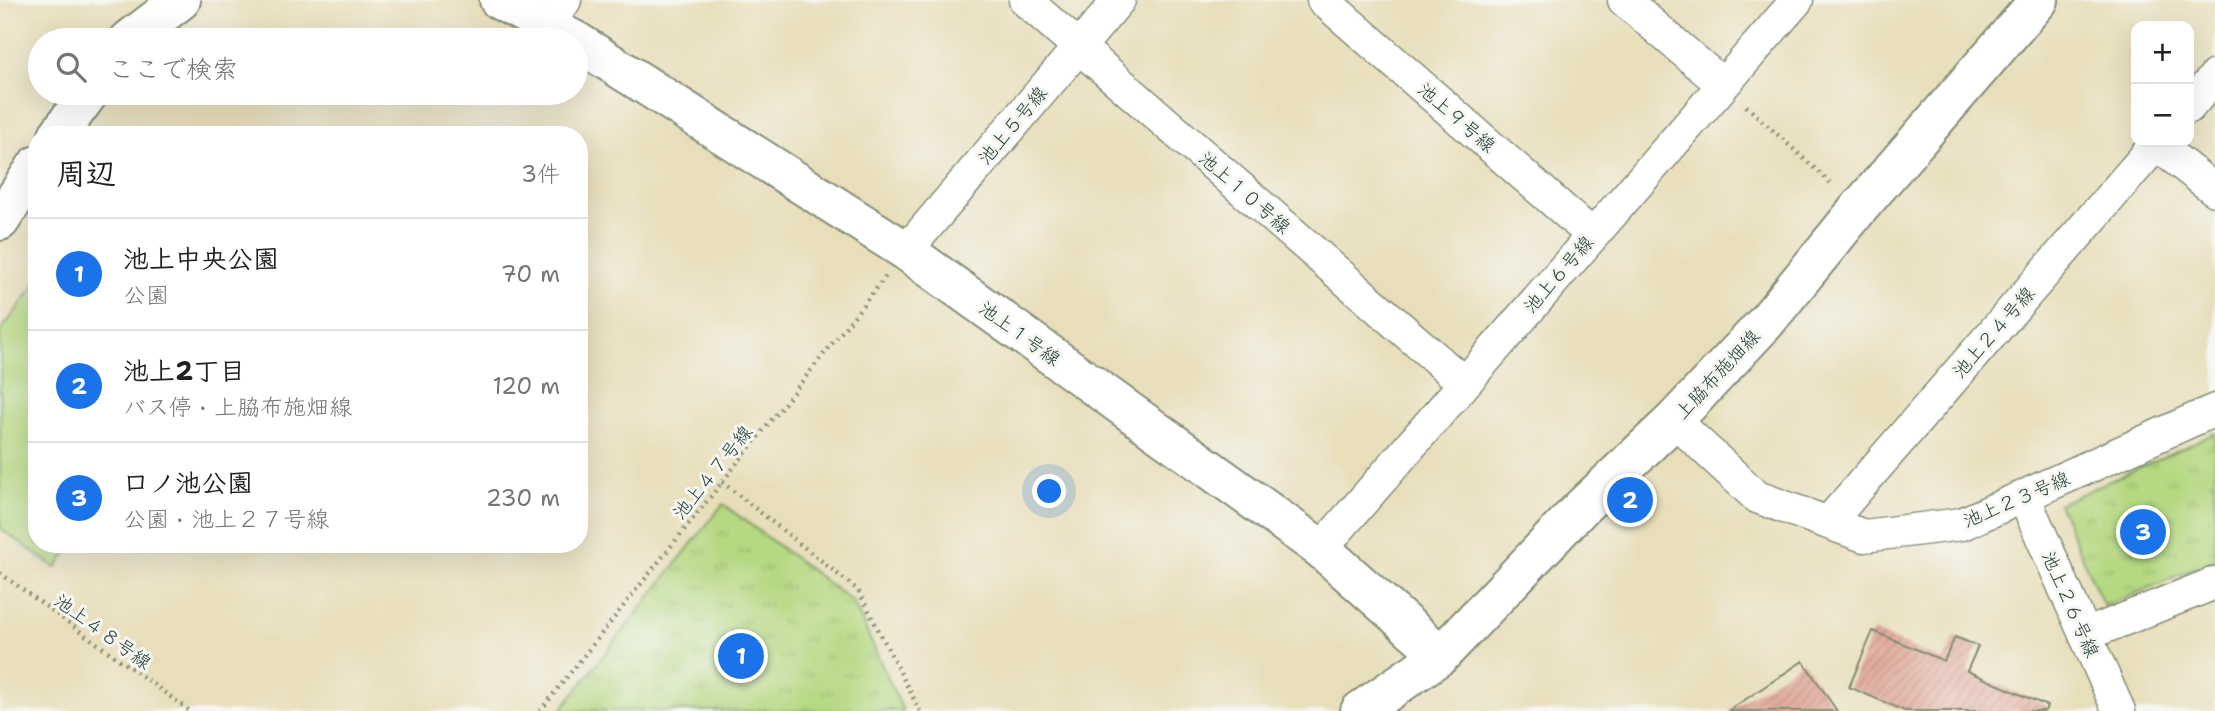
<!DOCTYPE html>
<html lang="ja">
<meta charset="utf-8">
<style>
:root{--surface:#fff;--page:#f6f6f6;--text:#202124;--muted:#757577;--line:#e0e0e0;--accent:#1a73e8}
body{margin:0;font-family:"Shantell Sans","Klee One",sans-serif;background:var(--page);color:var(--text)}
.controls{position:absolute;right:21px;top:21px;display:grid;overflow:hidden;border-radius:14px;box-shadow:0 7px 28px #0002}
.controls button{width:63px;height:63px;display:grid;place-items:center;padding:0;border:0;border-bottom:2px solid var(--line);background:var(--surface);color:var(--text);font:35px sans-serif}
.you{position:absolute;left:1050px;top:492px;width:24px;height:24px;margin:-18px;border:5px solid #fff;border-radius:50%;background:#1a73e8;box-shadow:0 0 0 10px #1a73e833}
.badge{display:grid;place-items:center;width:46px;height:46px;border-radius:50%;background:var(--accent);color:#fff;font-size:23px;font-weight:700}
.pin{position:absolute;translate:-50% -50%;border:4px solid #fff;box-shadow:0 2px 7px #0006}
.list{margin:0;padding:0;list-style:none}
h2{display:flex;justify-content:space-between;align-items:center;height:91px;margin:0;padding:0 28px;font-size:30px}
h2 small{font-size:23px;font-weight:400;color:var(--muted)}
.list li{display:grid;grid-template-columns:46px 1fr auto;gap:21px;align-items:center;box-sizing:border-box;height:112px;padding:0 28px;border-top:2px solid var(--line)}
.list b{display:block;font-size:26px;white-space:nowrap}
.list p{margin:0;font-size:23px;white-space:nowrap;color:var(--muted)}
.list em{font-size:23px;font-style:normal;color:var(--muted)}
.icon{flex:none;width:38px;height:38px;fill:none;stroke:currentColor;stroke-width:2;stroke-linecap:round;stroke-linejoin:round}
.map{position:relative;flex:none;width:2215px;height:711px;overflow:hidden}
.search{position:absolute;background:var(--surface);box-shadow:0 7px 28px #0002;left:28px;top:28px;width:560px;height:77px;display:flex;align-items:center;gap:18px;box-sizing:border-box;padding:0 24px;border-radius:38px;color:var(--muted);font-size:26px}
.panel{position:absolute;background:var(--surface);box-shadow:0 7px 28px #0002;left:28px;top:126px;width:560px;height:427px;border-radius:28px}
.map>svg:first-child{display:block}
</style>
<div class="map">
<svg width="2215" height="711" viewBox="0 0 2215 711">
<defs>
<pattern id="park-tufts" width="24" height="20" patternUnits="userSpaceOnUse" patternTransform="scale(1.75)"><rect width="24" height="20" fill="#b5d881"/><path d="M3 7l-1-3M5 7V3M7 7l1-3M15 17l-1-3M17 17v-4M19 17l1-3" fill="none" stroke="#9bba70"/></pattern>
<pattern id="building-hatch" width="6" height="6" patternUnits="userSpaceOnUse" patternTransform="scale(1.75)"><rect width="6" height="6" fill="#df9d8d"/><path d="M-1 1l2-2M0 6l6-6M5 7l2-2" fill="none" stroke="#b48174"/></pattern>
</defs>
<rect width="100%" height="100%" fill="#f6f6f2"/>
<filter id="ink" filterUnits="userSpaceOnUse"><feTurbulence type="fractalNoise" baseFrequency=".0143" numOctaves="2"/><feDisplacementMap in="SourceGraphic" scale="14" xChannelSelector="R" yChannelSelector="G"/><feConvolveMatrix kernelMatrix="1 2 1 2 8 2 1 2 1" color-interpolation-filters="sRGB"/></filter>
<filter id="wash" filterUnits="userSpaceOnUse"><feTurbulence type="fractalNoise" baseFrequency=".00686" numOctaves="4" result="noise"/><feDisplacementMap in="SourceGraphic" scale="28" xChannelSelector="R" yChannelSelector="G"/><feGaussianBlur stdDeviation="1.57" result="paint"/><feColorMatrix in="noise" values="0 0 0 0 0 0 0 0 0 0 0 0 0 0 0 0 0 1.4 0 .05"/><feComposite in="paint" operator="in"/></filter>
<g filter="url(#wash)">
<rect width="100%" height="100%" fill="#e8deba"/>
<!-- park -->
<path fill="url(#park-tufts)" stroke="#6a8a5a" stroke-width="2" d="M2215,433V560L2104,607L2059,504Z
M723,504L853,602L903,711H560Z"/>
<!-- garden -->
<path fill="#b5d881" stroke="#6a8a5a" stroke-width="2" d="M37,282V544H73L56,568L0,528V332Z"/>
<g id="blocks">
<!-- building -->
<path fill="url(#building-hatch)" d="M1873,631L1944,661L1955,637L1978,646L1967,671L2047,706L2045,711H1905L1849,687Z
M1803,661L1837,711H1728Z"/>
</g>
</g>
<g filter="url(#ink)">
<use href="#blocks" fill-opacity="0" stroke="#848e77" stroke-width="2"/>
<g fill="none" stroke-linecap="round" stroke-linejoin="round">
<defs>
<path id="street" d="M1025,0L1464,383
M1323,0L1591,234
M1624,0L1722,84
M549,24L565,0
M2189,107L2215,76
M2156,144L2215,190
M906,251L1119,0
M1674,420L1757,497L1864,536L1962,524L2215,410
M2024,497L2119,711
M1828,523L2158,142
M1321,549L1797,0
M2085,635L2215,583"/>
<path id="secondary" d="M499,0L574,40
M129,40L181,0
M576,41L906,251L1321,549L1441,655
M58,135L89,93
M0,221L37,165
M1360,711L1441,655L1582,507L1674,420L1766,322L1859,208L2039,0"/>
</defs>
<!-- street casing -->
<use href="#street" stroke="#848e77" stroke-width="35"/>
<!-- secondary casing -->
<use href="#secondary" stroke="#848e77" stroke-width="42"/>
<!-- path -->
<path stroke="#848e77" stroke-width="4.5" stroke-dasharray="2 5" stroke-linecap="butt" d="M1746,106L1833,185
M722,482L858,590L920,711
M0,573L190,711
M540,711L886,276"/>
<!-- street -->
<use href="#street" stroke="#fff" stroke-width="32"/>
<!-- secondary -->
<use href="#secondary" stroke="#fff" stroke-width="38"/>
</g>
</g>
<g text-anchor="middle" stroke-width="6" stroke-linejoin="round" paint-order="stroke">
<!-- street labels -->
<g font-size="19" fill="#1f3d34" stroke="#f6f6f2">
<text transform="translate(1457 117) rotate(41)" y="7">池上９号線</text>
<text transform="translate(1012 125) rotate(-50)" y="7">池上５号線</text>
<text transform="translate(1245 192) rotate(41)" y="7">池上１０号線</text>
<text transform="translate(1558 274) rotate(-49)" y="7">池上６号線</text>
<text transform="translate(1993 332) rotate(-49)" y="7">池上２４号線</text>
<text transform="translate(1020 333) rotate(36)" y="7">池上１号線</text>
<text transform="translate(1717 374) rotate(-47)" y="7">上脇布施畑線</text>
<text transform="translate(712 472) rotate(-51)" y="7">池上４７号線</text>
<text transform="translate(2016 499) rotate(-23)" y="7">池上２３号線</text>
<text transform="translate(2071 604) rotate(66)" y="7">池上２６号線</text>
<text transform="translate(103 631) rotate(36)" y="7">池上４８号線</text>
</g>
</g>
</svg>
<div class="controls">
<button>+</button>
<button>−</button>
</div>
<div class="you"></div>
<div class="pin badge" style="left:741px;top:656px">1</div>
<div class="pin badge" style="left:1630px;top:500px">2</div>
<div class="pin badge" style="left:2143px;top:532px">3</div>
<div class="search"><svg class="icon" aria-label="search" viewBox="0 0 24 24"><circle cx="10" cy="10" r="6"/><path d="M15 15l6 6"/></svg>ここで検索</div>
<section class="panel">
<h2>周辺<small>3件</small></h2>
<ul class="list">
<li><span class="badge">1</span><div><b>池上中央公園</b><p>公園</p></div><em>70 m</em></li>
<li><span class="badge">2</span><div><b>池上2丁目</b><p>バス停 · 上脇布施畑線</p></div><em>120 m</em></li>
<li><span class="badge">3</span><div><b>口ノ池公園</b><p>公園 · 池上２７号線</p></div><em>230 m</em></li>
</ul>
</section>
</div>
